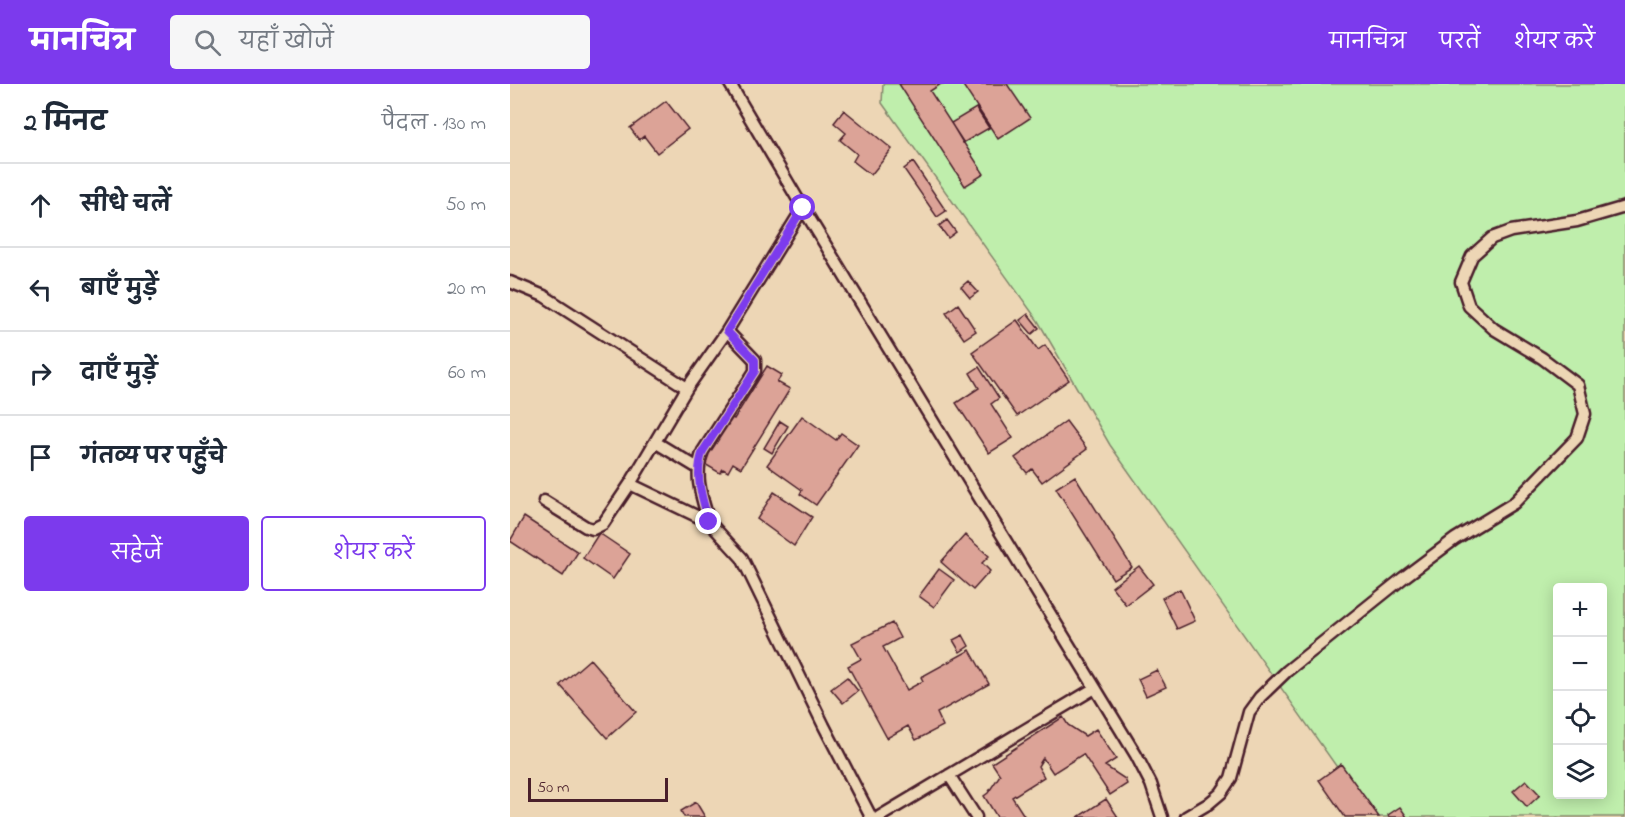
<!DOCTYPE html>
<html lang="hi">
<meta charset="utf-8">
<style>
:root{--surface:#fff;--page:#f6f6f7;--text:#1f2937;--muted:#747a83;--line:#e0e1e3;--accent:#7c3aed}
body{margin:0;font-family:"Indie Flower","Playpen Sans Deva",sans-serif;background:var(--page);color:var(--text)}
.controls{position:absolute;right:18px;bottom:18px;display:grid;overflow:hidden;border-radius:6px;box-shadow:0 3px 15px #0003}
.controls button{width:54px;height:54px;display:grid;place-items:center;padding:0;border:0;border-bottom:2px solid var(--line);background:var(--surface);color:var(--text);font:30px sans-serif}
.scale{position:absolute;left:18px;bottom:15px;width:140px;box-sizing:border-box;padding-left:6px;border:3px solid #4a1f2b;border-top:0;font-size:16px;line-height:21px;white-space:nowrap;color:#4a1f2b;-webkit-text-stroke:4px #edd6b5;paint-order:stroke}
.stop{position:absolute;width:18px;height:18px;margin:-14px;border:4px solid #7c3aed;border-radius:50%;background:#fff}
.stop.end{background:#7c3aed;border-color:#fff;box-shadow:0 2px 6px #0008}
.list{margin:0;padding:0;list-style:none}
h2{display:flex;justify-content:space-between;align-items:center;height:78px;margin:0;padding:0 24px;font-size:26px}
h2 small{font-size:20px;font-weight:400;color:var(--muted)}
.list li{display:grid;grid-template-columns:39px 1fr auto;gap:18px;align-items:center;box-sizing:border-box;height:84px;padding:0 24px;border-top:2px solid var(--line)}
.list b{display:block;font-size:22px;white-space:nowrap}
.list em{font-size:20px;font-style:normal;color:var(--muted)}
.actions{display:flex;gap:12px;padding:18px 24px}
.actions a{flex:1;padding:14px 0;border:2px solid var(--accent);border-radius:6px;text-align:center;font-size:21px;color:var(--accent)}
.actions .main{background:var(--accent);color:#fff}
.icon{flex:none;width:33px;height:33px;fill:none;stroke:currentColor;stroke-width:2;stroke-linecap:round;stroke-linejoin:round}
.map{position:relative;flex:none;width:1115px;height:733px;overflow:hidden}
header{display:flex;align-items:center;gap:36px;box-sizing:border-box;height:84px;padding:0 30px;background:var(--accent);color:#fff}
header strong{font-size:28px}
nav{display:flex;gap:33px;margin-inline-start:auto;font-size:21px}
.search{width:420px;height:54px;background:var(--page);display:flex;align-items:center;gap:15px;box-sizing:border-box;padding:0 21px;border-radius:6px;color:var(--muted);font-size:22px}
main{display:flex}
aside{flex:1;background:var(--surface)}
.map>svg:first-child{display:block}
</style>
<header>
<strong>मानचित्र</strong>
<div class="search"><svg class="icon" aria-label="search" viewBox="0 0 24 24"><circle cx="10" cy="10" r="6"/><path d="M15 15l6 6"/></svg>यहाँ खोजें</div>
<nav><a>मानचित्र</a><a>परतें</a><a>शेयर करें</a></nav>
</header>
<main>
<aside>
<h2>2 मिनट<small>पैदल · 130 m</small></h2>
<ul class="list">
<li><svg class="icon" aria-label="ahead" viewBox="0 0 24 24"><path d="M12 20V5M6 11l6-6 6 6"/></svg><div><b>सीधे चलें</b></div><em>50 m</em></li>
<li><svg class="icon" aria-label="left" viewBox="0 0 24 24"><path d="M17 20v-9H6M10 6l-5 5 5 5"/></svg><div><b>बाएँ मुड़ें</b></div><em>20 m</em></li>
<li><svg class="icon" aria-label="right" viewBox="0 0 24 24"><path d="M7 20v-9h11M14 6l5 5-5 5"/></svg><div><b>दाएँ मुड़ें</b></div><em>60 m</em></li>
<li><svg class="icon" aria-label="arrive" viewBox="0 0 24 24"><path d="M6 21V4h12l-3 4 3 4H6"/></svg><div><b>गंतव्य पर पहुँचे</b></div></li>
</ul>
<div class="actions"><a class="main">सहेजें</a><a>शेयर करें</a></div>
</aside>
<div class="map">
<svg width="1115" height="733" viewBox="0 0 1115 733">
<rect width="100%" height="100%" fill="#edd6b5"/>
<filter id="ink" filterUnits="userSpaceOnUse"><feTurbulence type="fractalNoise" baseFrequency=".0167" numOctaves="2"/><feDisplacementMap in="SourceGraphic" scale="12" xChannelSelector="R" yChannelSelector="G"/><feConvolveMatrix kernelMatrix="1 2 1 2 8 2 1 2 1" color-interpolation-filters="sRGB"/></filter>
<g filter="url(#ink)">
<!-- green -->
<path fill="#bfeeac" stroke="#84866c" stroke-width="1.5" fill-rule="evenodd" d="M373,0H1115V733H862L600,361L528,237L372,19ZM1048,503H1092V710H1048Z"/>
<!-- building -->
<path fill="#dca397" stroke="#4a1f2b" stroke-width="1.5" d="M389,0H431L420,7L474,90L455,102Z
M452,0H497L520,34L488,55Z
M156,17L178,45L147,69L134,52L129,56L120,44Z
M466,24L479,44L453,59L441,39Z
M334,26L382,65L361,91L343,77L347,70L330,56L336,49L324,39Z
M403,78L436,127L427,133L394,85Z
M437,136L446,148L438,154L429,142Z
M458,197L468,208L460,214L451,203Z
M448,220L466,247L454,255L436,229Z
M518,230L529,244L522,250L510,236Z
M507,236L528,266L535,261L559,296L507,332L462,268Z
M257,282L272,291L267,298L280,305L231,384L223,379L218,388L213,385L210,389L193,379L201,366L197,363L216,331L224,335Z
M469,283L489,314L481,320L503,354L479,369L446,319L469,304L460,289Z
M292,332L326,356L331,349L348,361L306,421L290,410L292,406L257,381Z
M270,337L278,342L262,369L254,364Z
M556,337L577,365L532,398L522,385L517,389L505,374Z
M565,392L622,483L603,495L546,404Z
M264,408L302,433L284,462L247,435Z
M14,433L68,468L53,492L0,457Z
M89,449L120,470L103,495L73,474Z
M455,451L479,472L472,479L480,487L463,506L431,478Z
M629,482L643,500L616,521L602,503Z
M429,485L444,496L424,523L409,512Z
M670,505L685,537L667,545L652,514Z
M382,539L390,554L373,563L397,606L413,597L411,593L460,566L479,600L427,629L433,642L406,656L398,642L377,654L338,582L351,575L342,559Z
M453,551L459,562L450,568L443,556Z
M80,575L126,628L97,654L50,601Z
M647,586L656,603L636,612L628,595Z
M337,593L348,607L333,619L321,605Z
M553,633L558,641L575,652L586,645L606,675L595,682L615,695L617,700L600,711L573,670L543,689L533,674L528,682L534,693L502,713L515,733H487L474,712L478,709L490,691L482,679Z
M831,680L869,733H835L809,696Z
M1016,696L1030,711L1017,723L1003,707Z
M596,715L608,733H568Z
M186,718L195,733H174L171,727Z
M890,723L897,733H879L878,731Z"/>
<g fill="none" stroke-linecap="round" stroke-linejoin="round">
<defs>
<path id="service" d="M220,0L293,124L626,671L641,700L652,733
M0,198L34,212L177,304L217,247L293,124
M177,304L120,400L199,438L232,474L314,642L361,733
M145,358L188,384
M34,417L76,443L83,445L93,440L120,400
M199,438C192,414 183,391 193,367L245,287V276L217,247
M439,691L466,733
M369,733L585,604
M676,733L698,720L711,709L721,694L739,628L750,613L777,587L893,494L945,455L1004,419L1067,354L1075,330L1068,301L1032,274L984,245L959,222L951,198L962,172L982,154L1001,147L1067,137L1115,123"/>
</defs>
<!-- service casing -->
<use href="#service" stroke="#4a1f2b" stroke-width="15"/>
<!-- service -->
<use href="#service" stroke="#edd6b5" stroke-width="10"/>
</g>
</g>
<g fill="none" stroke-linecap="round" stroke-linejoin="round" filter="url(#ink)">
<!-- route -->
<path stroke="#7c3aed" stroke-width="8" d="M199,438C192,414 184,391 193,367L245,287V276L217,247L293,124"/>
</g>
</svg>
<div class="controls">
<button>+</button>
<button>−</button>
<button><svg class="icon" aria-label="locate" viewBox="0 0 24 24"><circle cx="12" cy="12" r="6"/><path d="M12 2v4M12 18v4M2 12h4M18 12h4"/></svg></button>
<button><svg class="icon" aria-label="layers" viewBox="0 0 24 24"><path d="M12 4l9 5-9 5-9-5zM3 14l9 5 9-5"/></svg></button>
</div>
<div class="scale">50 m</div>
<div class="stop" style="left:293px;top:124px"></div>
<div class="stop end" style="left:199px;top:438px"></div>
</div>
</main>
